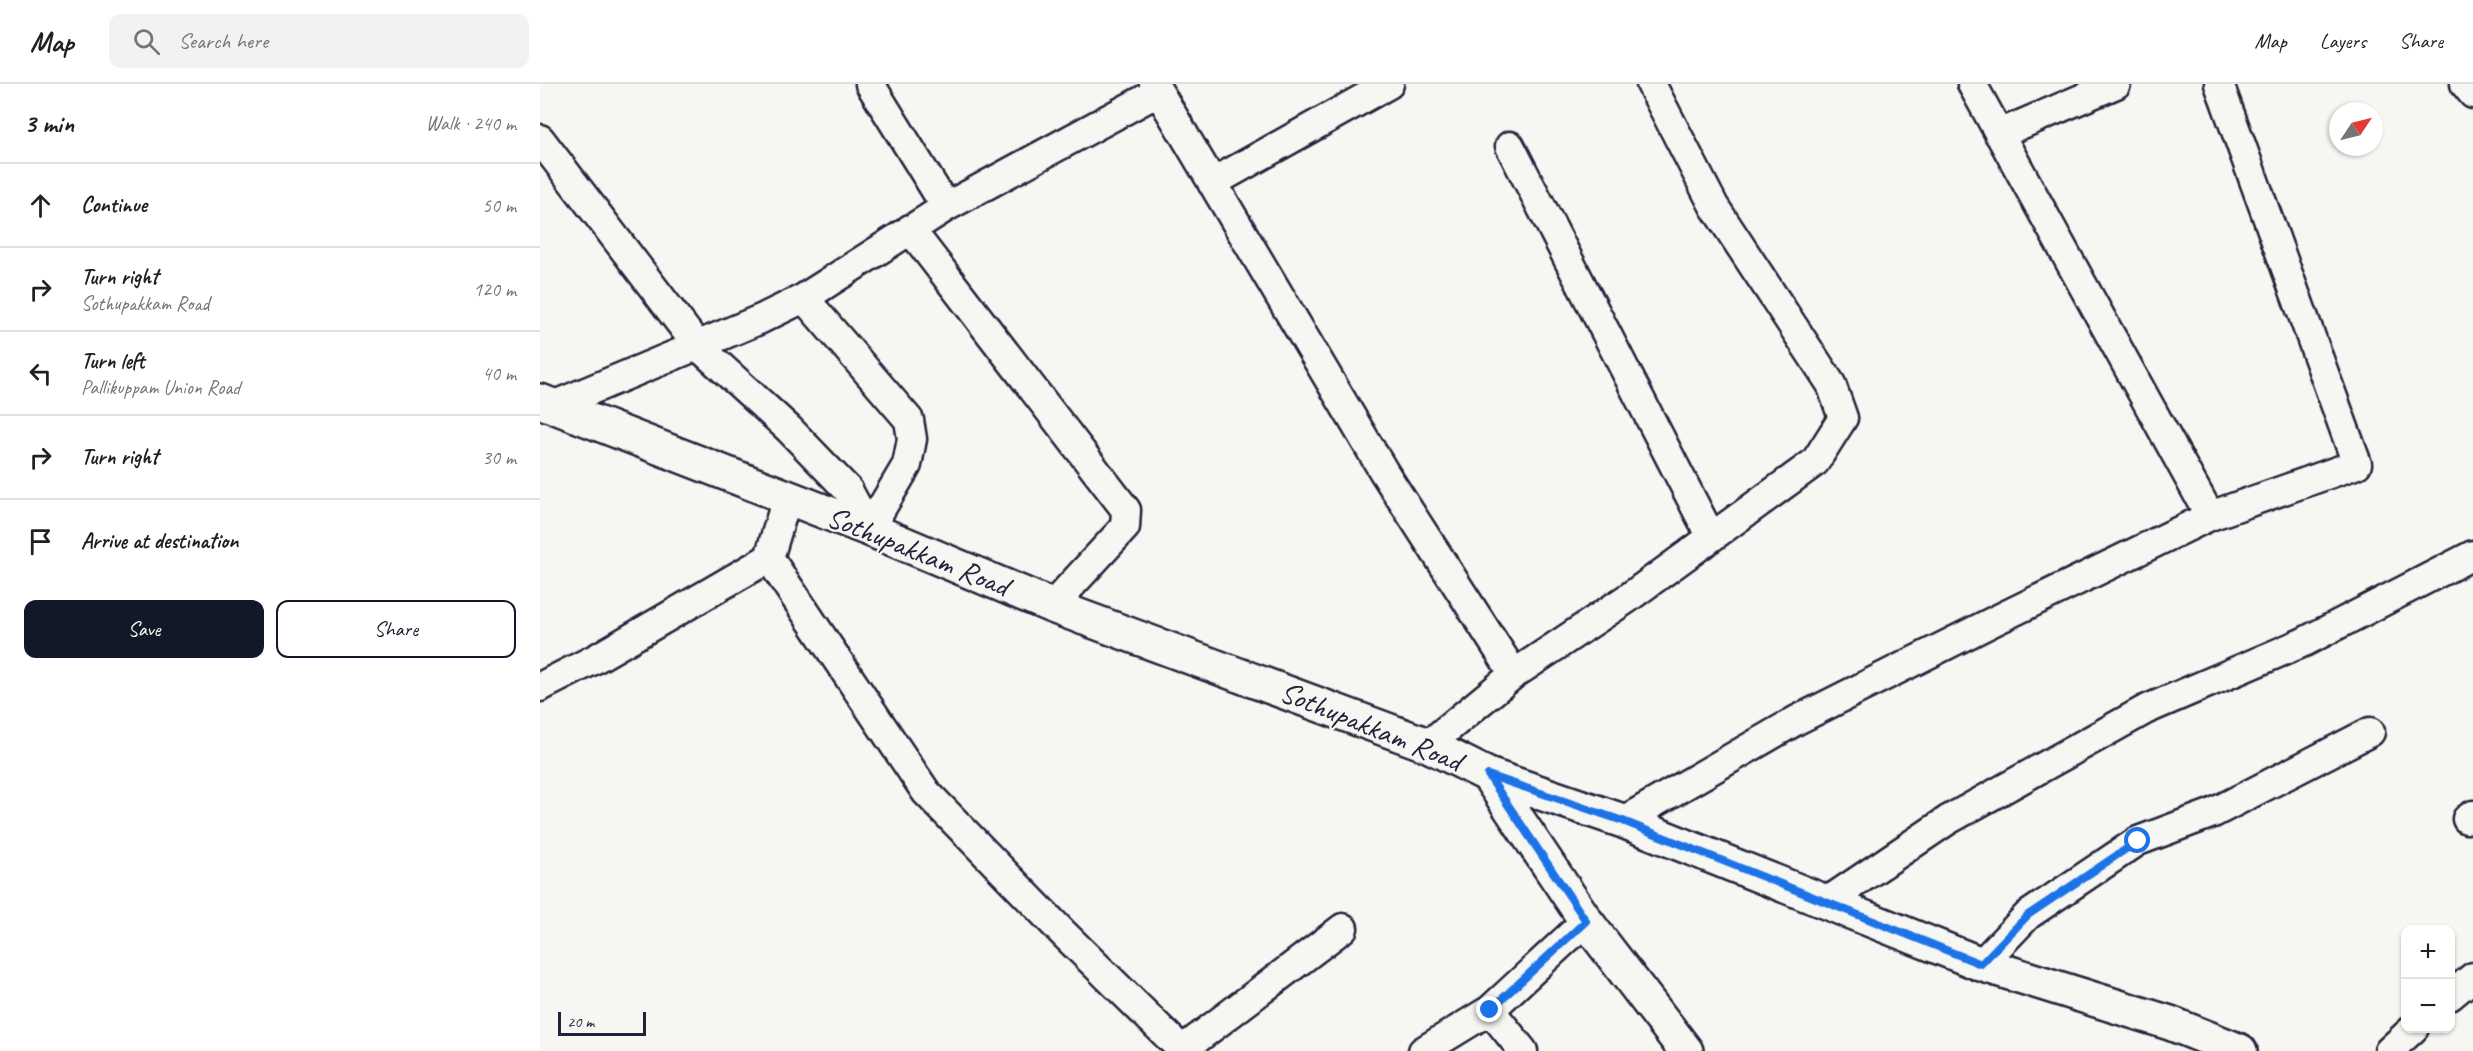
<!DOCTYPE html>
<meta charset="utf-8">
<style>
:root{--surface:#fff;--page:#f2f2f2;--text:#202124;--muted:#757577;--line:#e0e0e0;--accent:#111827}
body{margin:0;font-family:Caveat,sans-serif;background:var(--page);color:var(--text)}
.controls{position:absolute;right:18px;bottom:18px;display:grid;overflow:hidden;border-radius:12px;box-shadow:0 2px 4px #0004}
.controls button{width:54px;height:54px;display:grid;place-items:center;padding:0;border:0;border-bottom:2px solid var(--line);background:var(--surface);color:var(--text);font:30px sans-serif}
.compass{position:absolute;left:1789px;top:18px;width:54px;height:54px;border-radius:50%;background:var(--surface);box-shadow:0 2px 4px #0004;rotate:55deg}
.scale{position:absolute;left:18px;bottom:15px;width:88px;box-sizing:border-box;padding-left:6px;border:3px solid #22223b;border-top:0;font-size:16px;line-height:21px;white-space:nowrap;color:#22223b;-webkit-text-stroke:4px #f6f6f2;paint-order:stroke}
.stop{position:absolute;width:18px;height:18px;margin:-14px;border:4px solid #1a73e8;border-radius:50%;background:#fff}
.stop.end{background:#1a73e8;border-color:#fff;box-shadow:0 2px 6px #0008}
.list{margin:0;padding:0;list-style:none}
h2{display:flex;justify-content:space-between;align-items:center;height:78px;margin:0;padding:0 24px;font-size:26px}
h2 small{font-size:20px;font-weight:400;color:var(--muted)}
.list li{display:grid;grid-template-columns:39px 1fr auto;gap:18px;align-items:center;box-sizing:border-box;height:84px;padding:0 24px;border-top:2px solid var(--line)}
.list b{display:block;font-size:22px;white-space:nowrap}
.list p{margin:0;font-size:20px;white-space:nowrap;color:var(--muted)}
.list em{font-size:20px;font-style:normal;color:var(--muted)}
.actions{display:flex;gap:12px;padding:18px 24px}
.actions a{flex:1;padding:14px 0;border:2px solid var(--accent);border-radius:12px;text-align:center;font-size:21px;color:var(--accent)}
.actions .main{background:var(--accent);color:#fff}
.icon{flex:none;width:33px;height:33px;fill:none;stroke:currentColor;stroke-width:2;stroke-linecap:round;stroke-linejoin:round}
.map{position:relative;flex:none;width:1933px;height:967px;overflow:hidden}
header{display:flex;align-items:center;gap:36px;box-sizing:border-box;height:84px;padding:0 30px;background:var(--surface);border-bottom:2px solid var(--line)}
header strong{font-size:28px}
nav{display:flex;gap:33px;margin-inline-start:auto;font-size:21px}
.search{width:420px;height:54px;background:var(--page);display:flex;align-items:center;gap:15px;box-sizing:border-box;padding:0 21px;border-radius:12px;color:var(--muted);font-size:22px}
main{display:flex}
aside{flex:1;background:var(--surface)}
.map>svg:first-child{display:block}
</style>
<header>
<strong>Map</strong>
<div class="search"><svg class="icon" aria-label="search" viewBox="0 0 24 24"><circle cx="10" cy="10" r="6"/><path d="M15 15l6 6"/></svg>Search here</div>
<nav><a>Map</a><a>Layers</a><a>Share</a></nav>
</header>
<main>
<aside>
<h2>3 min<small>Walk · 240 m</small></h2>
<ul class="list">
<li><svg class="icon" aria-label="ahead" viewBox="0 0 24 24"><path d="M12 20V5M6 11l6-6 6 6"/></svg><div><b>Continue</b></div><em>50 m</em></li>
<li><svg class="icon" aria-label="right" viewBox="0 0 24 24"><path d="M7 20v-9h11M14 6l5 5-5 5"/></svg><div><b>Turn right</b><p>Sothupakkam Road</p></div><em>120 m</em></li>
<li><svg class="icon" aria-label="left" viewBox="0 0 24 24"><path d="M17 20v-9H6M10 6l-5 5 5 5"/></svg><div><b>Turn left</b><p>Pallikuppam Union Road</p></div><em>40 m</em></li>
<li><svg class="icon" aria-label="right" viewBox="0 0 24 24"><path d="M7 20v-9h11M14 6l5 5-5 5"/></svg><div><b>Turn right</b></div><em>30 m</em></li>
<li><svg class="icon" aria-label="arrive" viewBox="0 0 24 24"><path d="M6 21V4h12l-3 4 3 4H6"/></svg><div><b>Arrive at destination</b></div></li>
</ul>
<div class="actions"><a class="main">Save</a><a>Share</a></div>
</aside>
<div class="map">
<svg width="1933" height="967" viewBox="0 0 1933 967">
<rect width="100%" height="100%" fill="#f6f6f2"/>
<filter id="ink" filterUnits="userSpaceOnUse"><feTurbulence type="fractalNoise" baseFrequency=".0167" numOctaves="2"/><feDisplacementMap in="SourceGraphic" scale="12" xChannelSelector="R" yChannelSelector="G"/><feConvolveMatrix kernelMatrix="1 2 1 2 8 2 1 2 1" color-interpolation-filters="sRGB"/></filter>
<g filter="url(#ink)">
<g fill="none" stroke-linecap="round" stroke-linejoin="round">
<defs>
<path id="minor" d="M330,0L406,123
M614,0L844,388L974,590
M1432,0L1670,432
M1925,0L1933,10
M1459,50L1576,0
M0,55L157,261L249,345L308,406L329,445
M970,62L1171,453
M672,99L849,0
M370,145L586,426L585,443L512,522
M264,214L369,336L372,355L367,381L329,445
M15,321L221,235L264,214L406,123L618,8
M229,474L386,708L523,849L643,967
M0,603L55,575L229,474L247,414
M888,661L974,590L1088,514L1275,378L1303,334L1291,300L1174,122L1111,0
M1927,735L1933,731
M1083,737L1257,636L1452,538L1670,432L1817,380L1679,0
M1285,819L1408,736L1605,626L1764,558L1933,471
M1441,880L1488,831L1598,757L1673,729L1830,648
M1910,912L1933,893
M950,926L983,967
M641,967L803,844
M883,967L950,926L1046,837
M1849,967L1874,944"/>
<path id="tertiary" d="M0,317L329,445L512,522L888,661L948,691L1083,737L1441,880L1630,939L1700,967
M948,691L1046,837L1146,967"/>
</defs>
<!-- minor casing -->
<use href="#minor" stroke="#22223b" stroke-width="33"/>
<!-- tertiary casing -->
<use href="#tertiary" stroke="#22223b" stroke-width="38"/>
<!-- minor -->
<use href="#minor" stroke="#f6f6f2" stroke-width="28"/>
<!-- tertiary -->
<use href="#tertiary" stroke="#f6f6f2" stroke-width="33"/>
</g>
</g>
<g fill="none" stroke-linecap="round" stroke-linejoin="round" filter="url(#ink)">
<!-- route -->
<path stroke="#1a73e8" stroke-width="8" d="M950,926L1046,837L948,691L1083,737L1441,880L1488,831L1598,757"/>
</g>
<g text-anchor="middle" stroke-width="4.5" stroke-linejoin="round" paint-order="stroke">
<!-- street labels -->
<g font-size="30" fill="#22223b" stroke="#f6f6f2">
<text transform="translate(378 467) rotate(22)" y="10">Sothupakkam Road</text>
<text transform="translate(831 642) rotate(22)" y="10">Sothupakkam Road</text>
</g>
</g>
</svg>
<div class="controls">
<button>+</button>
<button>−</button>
</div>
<svg class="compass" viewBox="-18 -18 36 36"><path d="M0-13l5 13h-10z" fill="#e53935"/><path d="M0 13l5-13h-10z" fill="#757577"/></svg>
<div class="scale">20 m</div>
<div class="stop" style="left:1598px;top:757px"></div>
<div class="stop end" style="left:950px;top:926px"></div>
</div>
</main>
